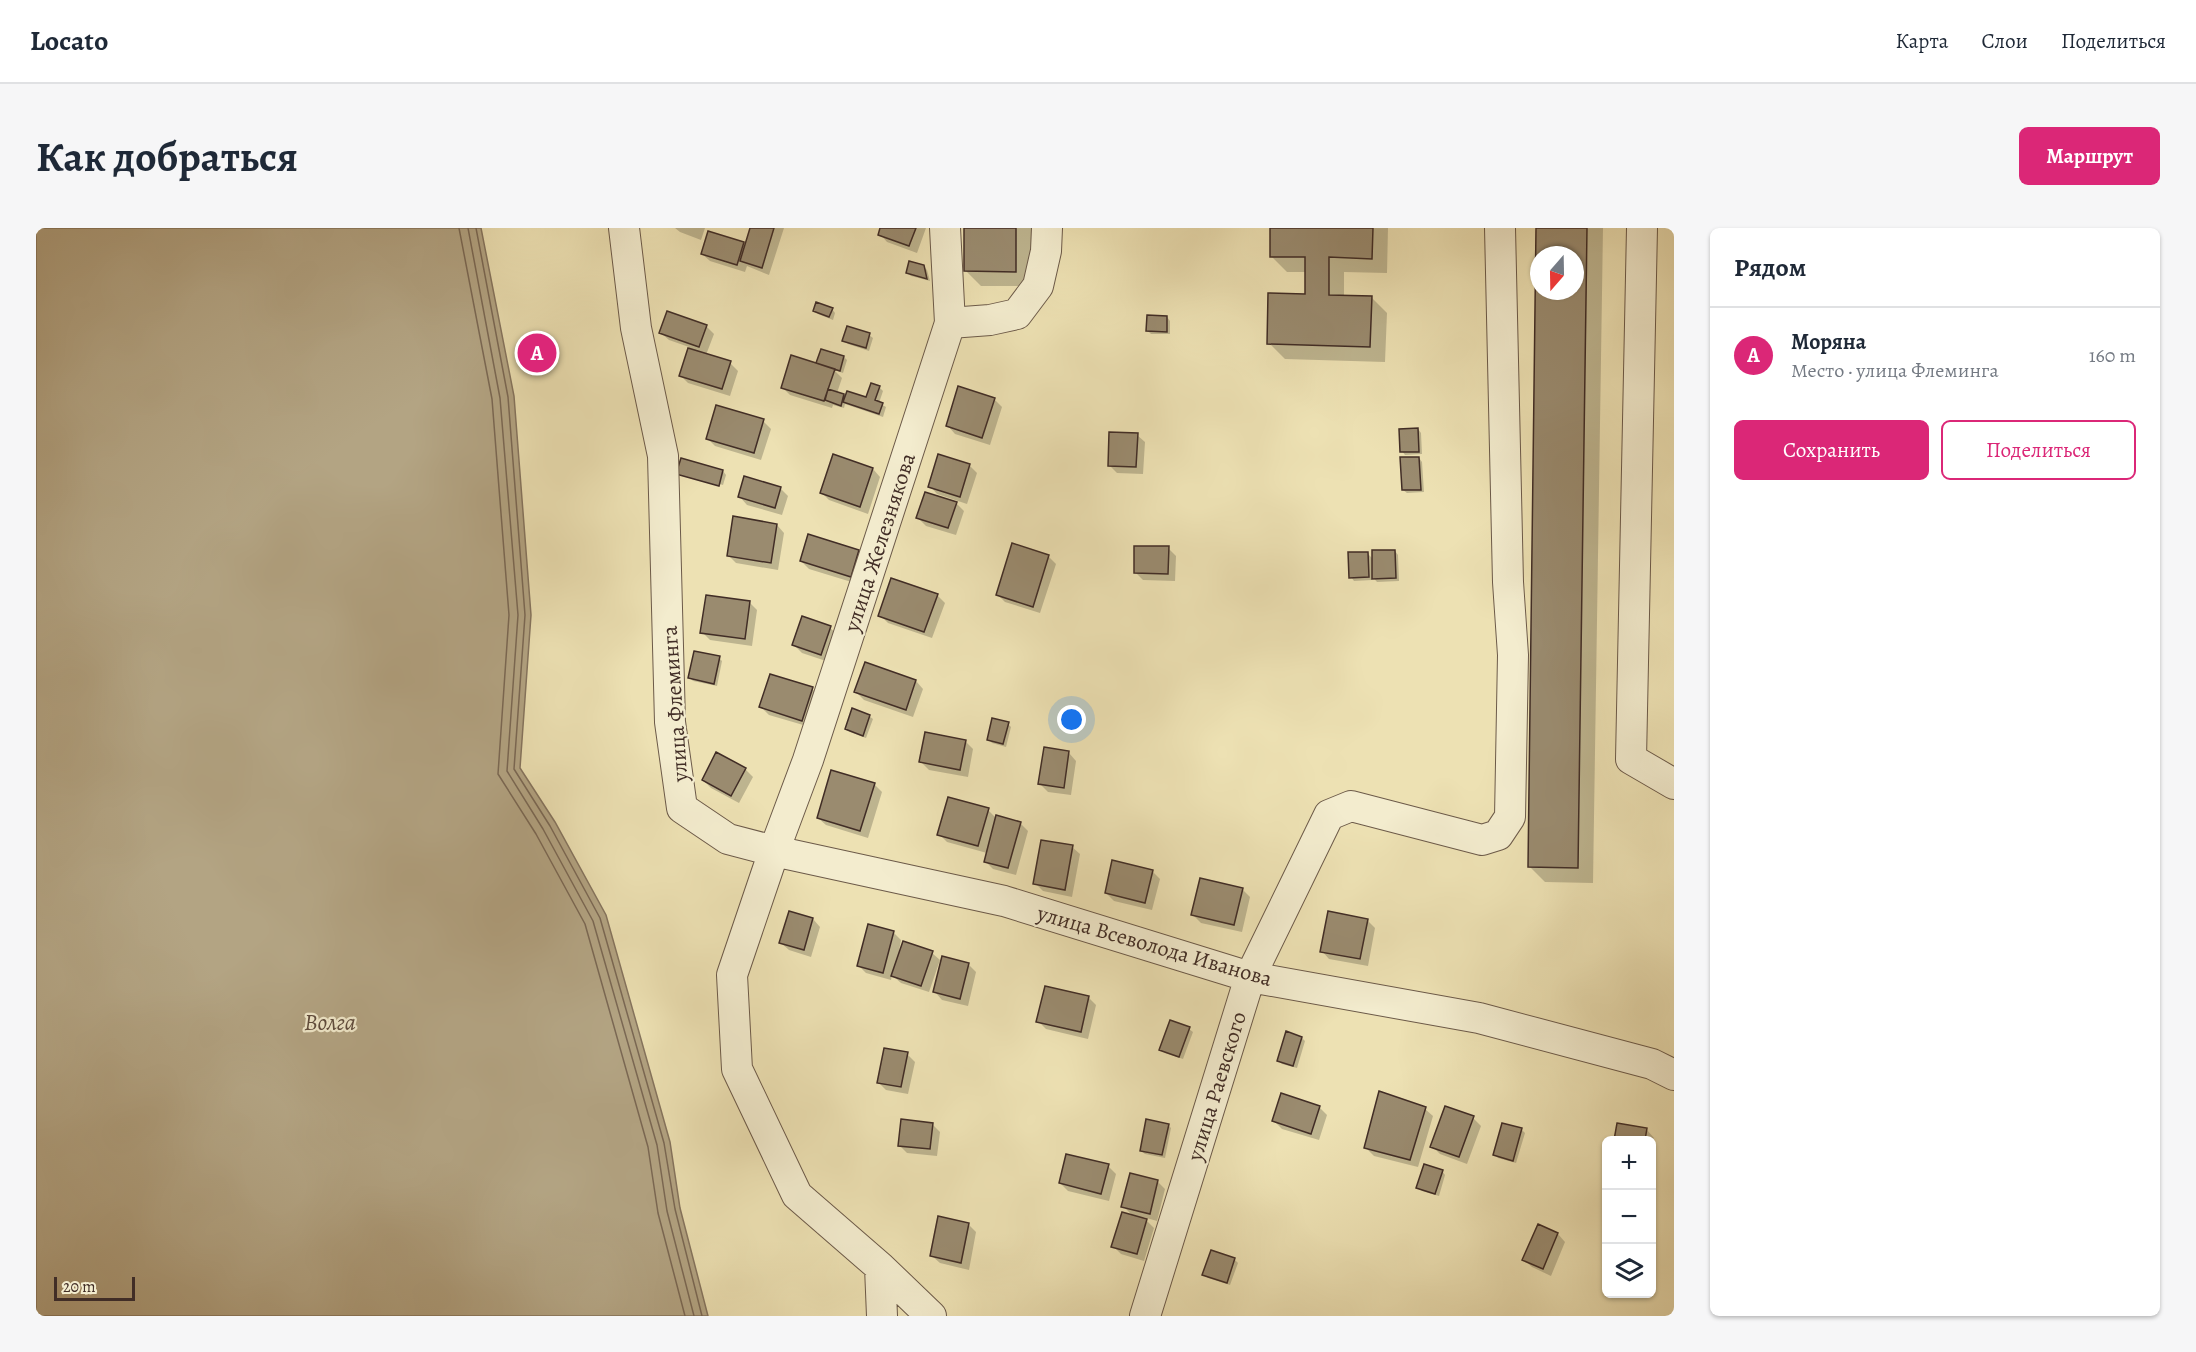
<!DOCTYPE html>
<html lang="ru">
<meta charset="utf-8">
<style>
:root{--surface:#fff;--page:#f6f6f7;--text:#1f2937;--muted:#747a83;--line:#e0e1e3;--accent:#db2777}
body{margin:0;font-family:Alegreya,serif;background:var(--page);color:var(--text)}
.controls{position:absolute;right:18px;bottom:18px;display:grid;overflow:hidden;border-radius:9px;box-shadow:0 2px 4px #0004}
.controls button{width:54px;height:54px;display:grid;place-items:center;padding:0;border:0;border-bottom:2px solid var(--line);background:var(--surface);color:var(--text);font:30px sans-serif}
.compass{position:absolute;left:1494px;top:18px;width:54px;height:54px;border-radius:50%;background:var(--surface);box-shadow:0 2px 4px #0004;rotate:200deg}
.scale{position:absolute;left:18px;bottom:15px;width:81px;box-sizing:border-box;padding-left:6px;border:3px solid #412d26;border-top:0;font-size:16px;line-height:21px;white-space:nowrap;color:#412d26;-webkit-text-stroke:4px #f3ecce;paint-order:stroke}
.you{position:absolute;left:1036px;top:492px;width:21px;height:21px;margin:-15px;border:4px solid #fff;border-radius:50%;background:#1a73e8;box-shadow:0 0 0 9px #1a73e833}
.badge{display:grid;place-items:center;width:39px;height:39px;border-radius:50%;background:var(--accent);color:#fff;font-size:20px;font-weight:700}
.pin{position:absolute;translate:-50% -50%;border:3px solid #fff;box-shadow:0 2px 6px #0006}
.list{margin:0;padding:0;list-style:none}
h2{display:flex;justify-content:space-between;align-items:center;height:78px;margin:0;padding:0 24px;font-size:26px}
h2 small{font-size:20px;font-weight:400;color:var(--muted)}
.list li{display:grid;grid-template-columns:39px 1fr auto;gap:18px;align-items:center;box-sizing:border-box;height:96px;padding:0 24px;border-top:2px solid var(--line)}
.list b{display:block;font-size:22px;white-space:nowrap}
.list p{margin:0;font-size:20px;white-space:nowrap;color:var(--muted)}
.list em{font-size:20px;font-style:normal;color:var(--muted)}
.actions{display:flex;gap:12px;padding:18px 24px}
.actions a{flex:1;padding:14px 0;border:2px solid var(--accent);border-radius:9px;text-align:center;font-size:21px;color:var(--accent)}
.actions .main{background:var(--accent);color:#fff}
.icon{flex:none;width:33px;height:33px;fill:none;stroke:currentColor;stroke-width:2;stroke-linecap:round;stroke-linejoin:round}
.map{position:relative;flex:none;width:1638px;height:1088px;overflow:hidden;border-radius:9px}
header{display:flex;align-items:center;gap:36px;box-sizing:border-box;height:84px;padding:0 30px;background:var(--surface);border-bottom:2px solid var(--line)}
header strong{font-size:28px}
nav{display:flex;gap:33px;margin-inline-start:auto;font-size:21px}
.intro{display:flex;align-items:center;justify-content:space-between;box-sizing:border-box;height:144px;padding:0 36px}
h1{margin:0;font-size:42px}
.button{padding:15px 27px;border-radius:9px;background:var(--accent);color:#fff;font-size:21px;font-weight:700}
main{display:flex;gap:36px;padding:0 36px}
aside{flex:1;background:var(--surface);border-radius:9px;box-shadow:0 2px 4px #0004}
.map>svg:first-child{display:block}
</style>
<header>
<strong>Locato</strong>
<nav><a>Карта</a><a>Слои</a><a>Поделиться</a></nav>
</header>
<div class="intro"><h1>Как добраться</h1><a class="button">Маршрут</a></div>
<main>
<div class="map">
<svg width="1638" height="1088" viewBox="0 0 1638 1088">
<rect width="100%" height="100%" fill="#ede1b3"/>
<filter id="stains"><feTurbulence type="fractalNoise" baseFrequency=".00333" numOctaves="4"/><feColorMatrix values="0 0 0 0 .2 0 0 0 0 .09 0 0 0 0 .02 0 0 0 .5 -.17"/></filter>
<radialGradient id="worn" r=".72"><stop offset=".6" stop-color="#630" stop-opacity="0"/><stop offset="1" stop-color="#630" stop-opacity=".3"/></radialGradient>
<!-- water -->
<path fill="#b3a483" stroke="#85745e" stroke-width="1.5" d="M0,0H445L478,168L495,387L484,540L519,594L570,687L634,914L644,980L672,1088H0Z"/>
<!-- shadow -->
<path fill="#0003" fill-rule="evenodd" d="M639,0H669L665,12L644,4Z
M716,0H748L733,47L711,38L709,44L674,33L666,26L673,5L708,16L710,18Z
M846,0H890L881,25L851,14L844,6Z
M930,0H995V58H945L930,43Z
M1236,0H1352L1351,45L1308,44V68L1335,69L1351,85L1349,134L1249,131L1233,115L1271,67V44H1251L1235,28Z
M1502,0H1567L1557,655L1509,654L1493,638ZM1503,27H1539V63H1503Z
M887,38L891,42L894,53L875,48L871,45Z
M796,81L799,85L797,92L782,86L779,83Z
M1131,89L1134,93V106H1115L1112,103Z
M670,98L678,106L670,127L694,135L702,143L694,168L652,155L644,147L653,119L633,112L625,105Z
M833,107L837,110L833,123L812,116L808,112Z
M511,114L515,117L518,138L496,141L492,137Z
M808,129L811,132L807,145L798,142L806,150L801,165L831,171L843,159L847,163L843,175L850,179L847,189L809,176L808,180L797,177L796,180L754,167L746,159L781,137Z
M958,171L966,179L954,217L919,206L912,198Z
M727,193L735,201L725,232L679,218L671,210Z
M1382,201L1385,205L1386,226L1369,227L1366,223Z
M1101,207L1109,214L1107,246L1081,245L1073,237Z
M1383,230L1386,234L1388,264L1371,265L1367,262Z
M933,237L941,245L931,276L901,266L894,258Z
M837,241L844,249L832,286L793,272L786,265Z
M687,243L690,247L687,257L644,245Z
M744,260L752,268L746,287L711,277L704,269Z
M920,275L928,283L920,307L890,298L882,290Z
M741,297L748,305L742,342L700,335L692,327Z
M1132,320L1140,328L1139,353L1107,352L1099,344Z
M822,323L830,331L822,356L773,341L765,333Z
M1359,323L1362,327L1363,353L1341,354L1336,348V352L1318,353L1315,349L1332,326L1337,331Z
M1012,328L1020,336L1004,385L969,374L962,367Z
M901,367L909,375L896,410L852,395L844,387Z
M713,374L721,382L716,418L674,412L666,404Z
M794,400L802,407L793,434L766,425L758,417Z
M683,430L686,433L681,458L657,453L653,449Z
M880,453L887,461L877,489L828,472L820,464Z
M776,461L784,468L774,499L733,487L725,479Z
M833,488L837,491L830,510L814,504L810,501Z
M972,496L975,499L970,519L956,515L952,511Z
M929,513L937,521L932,549L893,542L885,534Z
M1033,525L1040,533L1035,567L1012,564L1004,556Z
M709,541L717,549L703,575L675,560L667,552Z
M838,556L846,564L832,610L790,597L782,590Z
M952,582L961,591L984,595L992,603L980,647L957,641L949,633L951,625L911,614L903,606Z
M1036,619L1044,626L1036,669L1007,663L999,655Z
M1116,643L1124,651L1116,682L1078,673L1070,665Z
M1206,661L1214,669L1206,704L1165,695L1157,687Z
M777,691L784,699L775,729L753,722L745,715Z
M1331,692L1339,700L1332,738L1293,731L1286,723Z
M833,698L858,705L865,712L863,723L896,725L904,732L893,764L865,755L856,747L855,752L830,745L823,738Z
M932,736L940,744L932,778L906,772L899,764Z
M1052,769L1060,777L1052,811L1010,801L1002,793Z
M1153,801L1157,804L1147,831L1129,825L1125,821Z
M1266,810L1269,813L1261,840L1246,836L1242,832Z
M871,826L879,834L872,866L850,862L843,855Z
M1283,879L1291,887L1283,912L1246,901L1238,893Z
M1389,881L1397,888L1382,939L1338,928L1330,920Z
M1437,890L1445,898L1431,936L1404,926L1396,918Z
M896,896L904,904L901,928L871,925L863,917Z
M1132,897L1135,900L1129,930L1109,926L1105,923Z
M1582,897L1611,902L1618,910L1616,928V912H1579Z
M1485,901L1489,905L1480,935L1462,930L1459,927Z
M1072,938L1080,946L1073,973L1032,963L1024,955Z
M1406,943L1409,947L1403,968L1386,963L1382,959Z
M1095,947L1122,954L1129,961L1121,993L1107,989L1118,1000L1108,1033L1085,1026L1077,1018L1098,989L1087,978Z
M932,996L940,1004L933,1042L904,1035L896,1028Z
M1502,998L1522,1006L1529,1014L1515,1048L1496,1039L1488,1032Z
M1198,1031L1202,1035L1194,1057L1172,1050L1168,1047Z"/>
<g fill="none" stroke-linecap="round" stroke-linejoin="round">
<!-- shore -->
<path stroke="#7a6854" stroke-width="1.5" d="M423,0L456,171L473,387L462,546L500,606L549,696L612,919L622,985L649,1088
M432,0L464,170L482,387L471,543L507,601L557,693L621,917L631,983L658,1088
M440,0L472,169L489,387L478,541L514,598L564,690L628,915L639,981L666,1088"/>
</g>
<!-- building -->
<path fill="#9a8b6f" stroke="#412d26" stroke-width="1.5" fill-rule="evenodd" d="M714,0H738L726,40L704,33Z
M844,0H880L873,18L842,7Z
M928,0H980V44L928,43Z
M1234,0H1337L1336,31L1293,29V67L1336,68L1334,119L1231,116L1232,65L1269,66V29H1234Z
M1500,0H1551L1542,640L1492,639ZM1503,27H1539V63H1503Z
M672,3L708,14L701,37L665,26Z
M873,33L888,37L891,51L870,45Z
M780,74L797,80L793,89L777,83Z
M631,83L671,97L663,119L623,105Z
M1111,87L1131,88V104L1110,103Z
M811,98L834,105L830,120L806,113Z
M512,112L515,134L491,138L488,116Z
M652,120L695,133L686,161L643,148Z
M785,121L808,128L804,143L780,135Z
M755,127L799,141L788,173L745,160Z
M835,155L844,158L839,172L847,175L843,186L807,174L811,163L830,169Z
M922,158L959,170L946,210L910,198Z
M792,161L808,166L805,178L789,172Z
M680,177L728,191L718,225L670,211Z
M1382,200L1383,224H1364L1363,201Z
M1073,204L1102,205L1100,239L1072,238Z
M797,226L837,240L824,279L784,265Z
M902,226L934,236L924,269L892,259Z
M1364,229H1383L1385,262H1366Z
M645,230L687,242L683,258L640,246Z
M708,248L745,259L739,280L702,269Z
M889,264L921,274L912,300L880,290Z
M697,288L741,296L735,335L691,328Z
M772,306L823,322L815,349L764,333Z
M976,315L1013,327L997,379L960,367Z
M1098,318H1133L1132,346L1098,345Z
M1336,322H1359L1360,350L1336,351Z
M1312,324H1332L1333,349L1313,350Z
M855,350L902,366L888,404L842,388Z
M670,367L714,373L709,411L664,405Z
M766,388L795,398L785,427L756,417Z
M658,423L684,428L678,456L652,450Z
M829,434L880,452L870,482L818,464Z
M734,446L777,459L766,493L723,479Z
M816,480L834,487L827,508L809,501Z
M956,490L973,494L967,516L951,512Z
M889,504L930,512L924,542L883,534Z
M1008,519L1033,523L1028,560L1002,556Z
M680,524L710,540L695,568L666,552Z
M795,542L839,555L824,603L781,590Z
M912,569L953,580L942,618L901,607Z
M960,587L985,594L972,640L948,634Z
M1005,612L1037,617L1029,662L997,656Z
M1076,632L1117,642L1109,675L1069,665Z
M1164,650L1207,660L1198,697L1155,687Z
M753,683L777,690L768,722L743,715Z
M1292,683L1332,691L1324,731L1284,724Z
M832,696L858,703L847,745L821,738Z
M867,713L897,723L885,758L855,748Z
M906,728L933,735L924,771L897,764Z
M1009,758L1053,768L1045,804L1000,794Z
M1134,792L1154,799L1143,829L1123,822Z
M1250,803L1266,809L1257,838L1241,833Z
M848,820L872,824L865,859L841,855Z
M1343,863L1390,879L1374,932L1328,920Z
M1245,865L1284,878L1275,906L1236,893Z
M1409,878L1438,888L1423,929L1394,919Z
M865,891L897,895L894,921L862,918Z
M1110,891L1133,896L1126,927L1104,923Z
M1466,895L1486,900L1477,933L1457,927Z
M1581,895L1611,900L1609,912H1578Z
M1030,926L1073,936L1065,966L1023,955Z
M1388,936L1407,942L1399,966L1380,960Z
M1094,945L1122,952L1114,986L1085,979Z
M1086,984L1111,991L1101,1026L1075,1019Z
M902,988L933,995L925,1035L894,1028Z
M1502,996L1522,1005L1507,1041L1486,1032Z
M1175,1022L1199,1030L1191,1055L1166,1047Z"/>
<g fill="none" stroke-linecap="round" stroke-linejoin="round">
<defs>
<path id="minor" d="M588,0L600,100L627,228L634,494L646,580L692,611L738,623L696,747L701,841L761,967L844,1039L846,1088
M909,0L914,95L772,532L738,623L968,673L1214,749L1443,790L1616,836L1638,847
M1606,0L1595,531L1638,556
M914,95L954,92L981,86L1002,58L1010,23L1011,0
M844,1039L895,1088
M1109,1088L1214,749L1293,587L1315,578L1446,612L1462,607L1474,589L1477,427L1472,354L1464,0"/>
</defs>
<!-- minor casing -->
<use href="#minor" stroke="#6c5a49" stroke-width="32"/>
<!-- minor -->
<use href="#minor" stroke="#f3ecce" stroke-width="30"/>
</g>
<g text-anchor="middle" stroke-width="4.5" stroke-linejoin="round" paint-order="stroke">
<!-- street labels -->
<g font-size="22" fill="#412d26" stroke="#f3ecce">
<text transform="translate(843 314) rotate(-72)" y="8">улица Железнякова</text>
<text transform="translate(638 476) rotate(-94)" y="8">улица Флеминга</text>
<text transform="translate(1119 717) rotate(16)" y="8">улица Всеволода Иванова</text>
<text transform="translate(1180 858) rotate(-73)" y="8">улица Раевского</text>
</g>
<!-- water labels -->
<g font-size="24" font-style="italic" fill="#5e4b3d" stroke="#f3ecce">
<text x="294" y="802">Волга</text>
</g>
</g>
<rect width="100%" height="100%" filter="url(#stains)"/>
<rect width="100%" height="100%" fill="url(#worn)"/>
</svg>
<div class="controls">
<button>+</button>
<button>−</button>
<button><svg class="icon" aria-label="layers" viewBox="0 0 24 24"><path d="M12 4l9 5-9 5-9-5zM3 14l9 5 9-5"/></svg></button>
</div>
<svg class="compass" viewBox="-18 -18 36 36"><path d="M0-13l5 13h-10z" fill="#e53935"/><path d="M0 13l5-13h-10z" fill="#747a83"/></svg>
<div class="scale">20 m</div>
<div class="you"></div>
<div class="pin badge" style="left:501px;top:125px">A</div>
</div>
<aside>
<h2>Рядом<small></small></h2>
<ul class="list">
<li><span class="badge">A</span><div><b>Моряна</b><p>Место · улица Флеминга</p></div><em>160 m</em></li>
</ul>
<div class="actions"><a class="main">Сохранить</a><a>Поделиться</a></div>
</aside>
</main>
